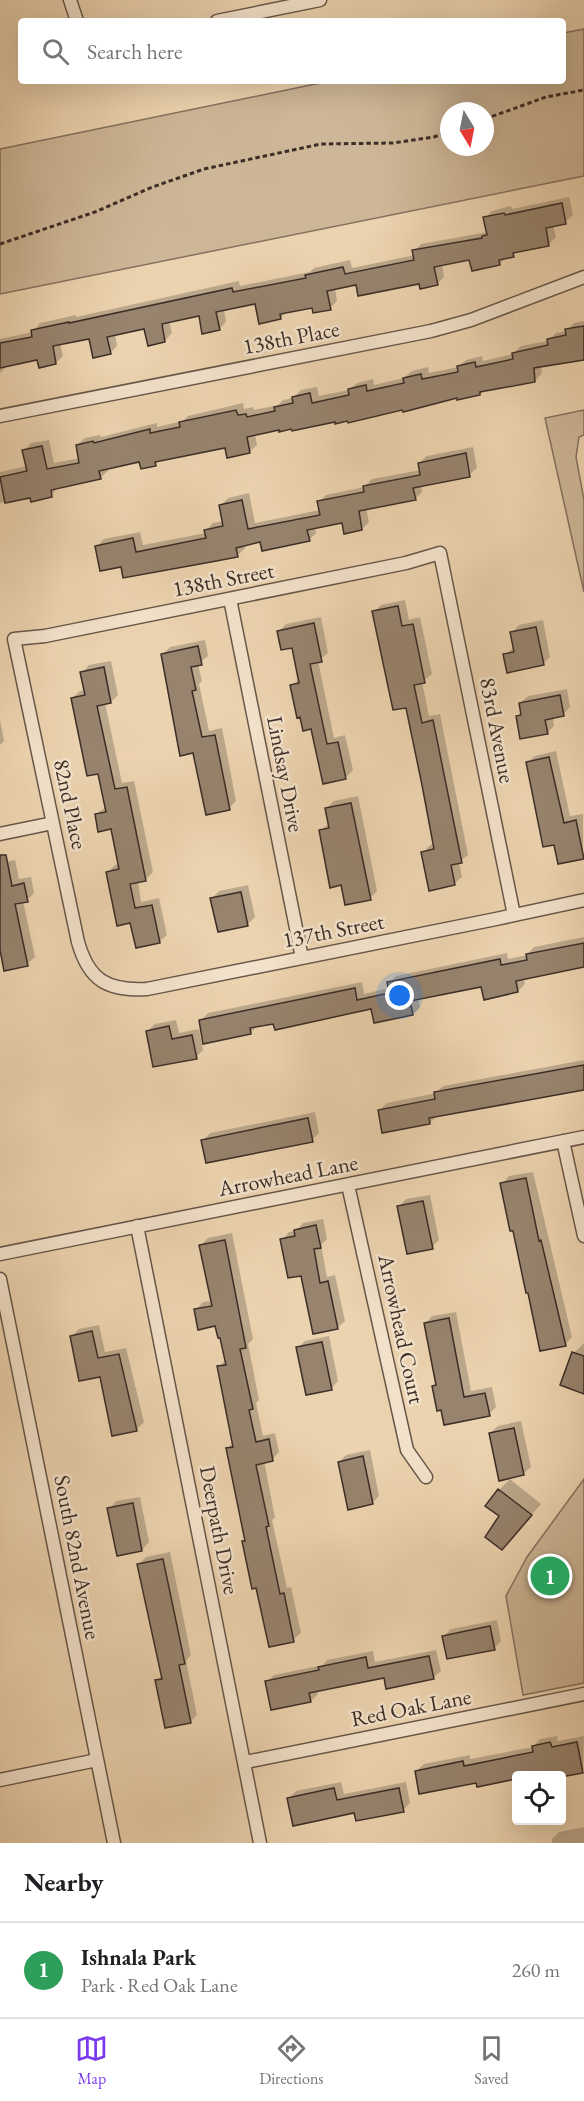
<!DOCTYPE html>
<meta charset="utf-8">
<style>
:root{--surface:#fff;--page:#f2f2f2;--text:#202124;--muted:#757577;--line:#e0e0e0;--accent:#7c3aed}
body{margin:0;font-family:"EB Garamond",serif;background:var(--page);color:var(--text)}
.controls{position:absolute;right:18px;bottom:18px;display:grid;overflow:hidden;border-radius:6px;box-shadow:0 6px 24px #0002}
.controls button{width:54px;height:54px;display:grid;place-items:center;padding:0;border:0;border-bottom:2px solid var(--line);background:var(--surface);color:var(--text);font:30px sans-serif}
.compass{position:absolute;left:440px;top:102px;width:54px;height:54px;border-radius:50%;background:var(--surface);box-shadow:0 6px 24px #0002;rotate:170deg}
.you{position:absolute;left:400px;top:996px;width:21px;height:21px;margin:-15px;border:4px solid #fff;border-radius:50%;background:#1a73e8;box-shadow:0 0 0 9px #1a73e833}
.badge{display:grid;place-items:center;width:39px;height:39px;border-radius:50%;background:var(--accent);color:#fff;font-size:20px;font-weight:700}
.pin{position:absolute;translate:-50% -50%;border:3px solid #fff;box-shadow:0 2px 6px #0006}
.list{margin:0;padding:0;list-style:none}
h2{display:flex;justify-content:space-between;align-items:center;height:78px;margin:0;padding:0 24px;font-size:26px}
h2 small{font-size:20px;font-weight:400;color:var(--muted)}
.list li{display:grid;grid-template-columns:39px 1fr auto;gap:18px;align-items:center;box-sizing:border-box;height:96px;padding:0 24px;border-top:2px solid var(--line)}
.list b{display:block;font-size:22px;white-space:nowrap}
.list p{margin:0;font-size:20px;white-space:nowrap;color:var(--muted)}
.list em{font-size:20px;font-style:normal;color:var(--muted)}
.icon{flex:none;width:33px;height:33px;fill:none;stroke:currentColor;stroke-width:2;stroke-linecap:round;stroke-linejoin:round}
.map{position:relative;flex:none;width:584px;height:1843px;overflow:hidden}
.search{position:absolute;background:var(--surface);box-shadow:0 6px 24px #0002;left:18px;right:18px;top:18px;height:66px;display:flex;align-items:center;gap:15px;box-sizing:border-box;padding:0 21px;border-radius:6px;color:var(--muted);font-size:22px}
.sheet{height:174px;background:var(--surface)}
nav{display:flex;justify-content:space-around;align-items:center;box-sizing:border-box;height:84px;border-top:2px solid var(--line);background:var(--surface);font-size:16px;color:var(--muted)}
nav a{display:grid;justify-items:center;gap:3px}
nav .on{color:var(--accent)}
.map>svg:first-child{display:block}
</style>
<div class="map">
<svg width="584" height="1843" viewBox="0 0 584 1843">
<rect width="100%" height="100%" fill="#ecd3af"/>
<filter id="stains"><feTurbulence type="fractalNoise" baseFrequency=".00333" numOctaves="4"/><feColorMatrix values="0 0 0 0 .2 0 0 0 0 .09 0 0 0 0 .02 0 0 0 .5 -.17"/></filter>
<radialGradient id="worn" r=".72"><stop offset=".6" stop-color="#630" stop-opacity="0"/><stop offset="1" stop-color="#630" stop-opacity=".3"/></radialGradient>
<!-- green -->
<path fill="#ceb798" stroke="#847260" stroke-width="1.5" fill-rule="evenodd" d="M584,29V176L0,294V149L330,81H563V33ZM449,111H485V147H449Z
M584,410V435L579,437L576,457L584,500V592L545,418Z
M584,1479V1683L523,1695L506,1596L527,1557Z"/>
<!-- shadow -->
<path fill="#0003" d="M569,197L573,215L565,222L553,225L556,237L549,244L517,251L513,255L507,257L499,264L471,258L442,264L444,277L437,284L420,282L357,284L335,288L337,301L330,308L313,306L287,312L280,318L256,302L224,309L226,322L219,329L200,314L169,321L172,333L165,341L145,327L115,333L117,346L110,353L90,337L60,343L63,356L56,363L39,359L7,366L0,373V339L33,332L40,323L76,315V317L239,281L240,286L310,272L314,268L350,260L352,268L415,255L414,251L421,244L488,232L485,218L492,211L511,206L512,209Z
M584,321V358L541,365L542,373L535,381L484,389L480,394L458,396L348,419L255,434L257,445L249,452L226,446L160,459L155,465L141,460L107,468L108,471L100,478L58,487L51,496H31L0,503V472L27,466L24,451L31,443L49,440L54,463L80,458L77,445L85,438L100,435L101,437L157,423V427L183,421L188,416L243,403L244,409L253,407L254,410L278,405L283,400L293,398L301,390L317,387L319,396L349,390L357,383L373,379L374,385L404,378L412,371L428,367L429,373L458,367L466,360L482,356L483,361L513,354L521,346L548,341L556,333L566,331L574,323Z
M473,447L477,468L469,475L421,485L422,492L415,499L366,508L369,522L362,529L343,521L315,527L316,533L309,540L261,541L244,544L245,548L238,555L124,577L122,565L97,546L104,539L140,532L143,545L206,533V531L213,523L224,521L221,505L228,498L249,493L255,523L320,510L319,502L326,495L364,487L372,479L421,470L419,463L427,456Z
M405,600L409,620L420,617L432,674L422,682L429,716L440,714L468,855L459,862L462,877L454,884L423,853L430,845L435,844L407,706L374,612L381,605Z
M321,617L328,653L318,661L334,738L345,735L353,770L345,778L312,727L292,686L300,678L293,646L279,631L286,624Z
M543,620L550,657L543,664L505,655L514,647L511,633L519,625Z
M205,640L208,656L198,664L202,681L199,684L209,731L222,728L236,801L229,808L194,751L163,654L170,647Z
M111,661L118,695L111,702L105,703L122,783L134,781L153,872L146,879L138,881L141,902L159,898L167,935L159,942L131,921L108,872L115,865L119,864L112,828L96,814L106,807L99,772L72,698L80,691L85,690L82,673L89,665Z
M567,689L570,707L563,715L553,717L554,726L547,733L517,716L522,711L520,703L528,696Z
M0,720L4,741L0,745Z
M556,751L570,816L583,814V858L555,843L527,763L535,756Z
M358,796L377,891L370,898L342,883L320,831L330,823L327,808L334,801Z
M15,860L19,879L31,877L34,893L27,900L23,901L35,957L27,964L0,941V863Z
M248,885L255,917L248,924L212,898L219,891Z
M584,937V965L523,977L525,984L518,991L483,986L418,998L420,1007L413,1014L372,1007L258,1025L251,1033L200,1021L208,1013L362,982L364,994L390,988L389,983L396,976L507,953L508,959L527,955L534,947Z
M176,1020L179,1033L199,1029L203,1050L196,1057L147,1031L155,1024Z
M584,1060V1088L438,1115L430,1123L379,1110L387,1103L436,1093L443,1086Z
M315,1112L319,1133L312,1140H203L210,1133Z
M533,1172L572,1337L565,1345L502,1184L509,1176Z
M430,1195L439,1240L432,1247L399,1207L406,1199Z
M323,1219L327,1239L321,1245L327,1277L335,1275L345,1321L337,1328L302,1274L282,1240L289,1232L296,1231L303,1223Z
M232,1233L253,1339L248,1344L259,1400L256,1403L263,1436L275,1433L279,1452L272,1460L264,1461L275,1518L272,1520L287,1588L291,1587L301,1633L293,1640L258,1587L244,1542L246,1539L227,1449L233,1443L219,1367L226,1359L216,1325L196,1310L203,1302L212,1301L201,1245L208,1238Z
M456,1312L471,1391L492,1387L496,1407L489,1414L434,1386L437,1383L425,1324L432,1316Z
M99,1325L105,1352L126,1348L144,1422L136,1430L72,1336L79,1329Z
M329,1336L338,1381L331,1389L298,1348L305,1341Z
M584,1343V1392L574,1353Z
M521,1421L531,1467L523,1474L490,1433L498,1426Z
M370,1450L379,1496L372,1503L339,1462L346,1455Z
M510,1479L541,1504L502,1548L499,1490Z
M140,1497L149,1542L142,1550L118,1554L109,1509L116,1501Z
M170,1552L191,1655L186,1661L197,1715L190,1722L157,1681L162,1675L139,1564L146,1557Z
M497,1620L501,1641L494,1648L444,1636L451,1629Z
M436,1650L441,1671L433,1678L385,1676L317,1690L318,1694L311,1701L267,1682L274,1675L323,1665L327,1660L373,1651L375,1662Z
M557,1736L558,1741L584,1736L583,1771L561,1776H516V1778L478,1785V1781L416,1771L424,1764L470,1755V1759L533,1747L540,1739Z
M341,1782L344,1794L406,1782L410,1803L403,1810L356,1812L289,1798L296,1791Z
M584,1827V1843H552V1839L559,1832Z"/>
<!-- building -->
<path fill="#97836e" stroke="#3b2d27" stroke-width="1.5" d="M562,203L566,224L546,228L549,246L513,253L514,257L499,260L500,265L472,271L469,260L434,267L438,285L420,289L419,284L358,296L356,285L327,291L331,310L313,313L312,308L280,314L281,319L259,324L255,304L216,312L220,330L202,334L199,316L162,324L165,342L148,346L144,329L107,337L111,354L93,358L89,339L53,346L56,364L39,368L37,360L0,368V343L32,337L31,330L69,322V323L232,288L233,292L306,278L305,275L343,267L345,274L414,260L412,250L482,238V236L487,235L483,217L504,213L505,215Z
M584,326V360L534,368L535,382L480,392V395L457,400V398L403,412L402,410L348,423L347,421L335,424V422L292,431L291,429L279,432V430L247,437L250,453L227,458L225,448L155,462L156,466L141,469L139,462L99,471L101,479L51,490L52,497L31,502L30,498L5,503L0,477L27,471L22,450L42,446L47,469L79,463L76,445L93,441L94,443L150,429V433L180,427L179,422L236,410L238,415L246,414L247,417L275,411L274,407L293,403L292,397L310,393L312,403L349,395L348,389L366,385L367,391L404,383L403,378L421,374L422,379L458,372L457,366L475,362L476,367L513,359L512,353L548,345L547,339L566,335L565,329Z
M466,453L470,477L413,488L416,500L359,511L362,530L344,534L342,523L307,530L310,541L262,551L260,542L236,548L238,557L211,562L123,578L121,567L100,571L95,546L133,538L136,552L206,538L204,530L223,526L219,505L242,500L248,529L320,515L317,501L364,492L363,486L420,475L418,463Z
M398,606L402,626L413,624L425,683L414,685L422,723L433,720L462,863L451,865L455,885L429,891L421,852L434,849L422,785L406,708L393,710L372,611Z
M314,623L322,662L310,664L327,744L338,742L346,779L323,784L311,729L303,731L300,717L297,718L290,685L299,683L292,648L281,650L277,631Z
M536,627L544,665L507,673L503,654L514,652L510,632Z
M198,646L202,665L191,667L196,690L192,691L202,737L215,735L230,810L206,815L193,753L180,756L161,654Z
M104,667L111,703L97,706L115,789L127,787L146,881L130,884L135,908L152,905L160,943L136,948L130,923L117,926L106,872L119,869L111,829L98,832L95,814L106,812L98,774L87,776L71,698L85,695L80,672Z
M560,695L564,716L545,720L548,734L520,739L516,716L521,715L519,703Z
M549,757L564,823L576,820L584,859L558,864L554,845L543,847L526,762Z
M351,803L371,900L345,905L341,885L330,888L319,830L329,828L325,808Z
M0,855H6L12,886L24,883L28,902L15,904L28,966L4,971L0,950Z
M241,892L248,926L218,932L210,898Z
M584,943V967L516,981L518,992L484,1000L481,987L410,1001L413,1015L374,1023L371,1009L275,1030L273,1024L250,1028L251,1034L203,1044L199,1020L355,988L357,1000L389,993L387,982L500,959L501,965L527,960L526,954Z
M169,1026L172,1039L192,1035L197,1059L153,1067L146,1031Z
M584,1065V1090L429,1118L430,1124L382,1133L378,1110L435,1099L434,1092Z
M308,1118L313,1142L206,1163L201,1140Z
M526,1178L539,1241L541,1240L566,1346L540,1351L528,1293H526L513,1231H510L500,1183Z
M423,1201L433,1249L407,1254L397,1206Z
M316,1225L321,1248L314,1249L320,1283L328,1281L338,1329L313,1334L301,1276L288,1278L280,1239L295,1236L294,1230Z
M225,1240L246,1348L240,1349L253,1409L249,1410L256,1442L269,1439L273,1461L256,1465L269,1526L266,1527L280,1594L284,1593L294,1642L269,1647L256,1588L252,1589L242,1541H245L226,1448L233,1447L217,1366L226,1365L220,1338H218L215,1326L198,1330L194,1309L212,1306L199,1245Z
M449,1318L464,1397L485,1393L490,1416L444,1425L441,1410L437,1411L432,1386L436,1385L424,1323Z
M92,1331L98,1358L119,1354L137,1431L112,1436L100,1377L79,1381L70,1336Z
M322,1342L332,1390L306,1395L296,1347Z
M572,1352L584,1356V1394L560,1385Z
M514,1428L524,1475L499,1481L489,1433Z
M363,1456L373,1504L348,1510L338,1462Z
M498,1489L532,1515L502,1550L485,1537L499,1516L485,1506Z
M133,1503L142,1551L117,1556L107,1508Z
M163,1559L185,1664L179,1665L191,1723L165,1728L155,1680L162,1679L137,1564Z
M490,1626L495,1650L447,1659L442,1636Z
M429,1656L434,1679L386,1689L384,1678L309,1693L311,1702L271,1710L265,1681L319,1670L318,1667L366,1657L368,1668Z
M550,1742L552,1747L577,1742L583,1773L561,1777L516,1776V1779L477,1787L476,1783L419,1794L415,1771L463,1761L464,1766L533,1752L532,1746Z
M334,1788L337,1800L399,1788L404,1812L356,1821L354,1813L293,1826L287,1798Z"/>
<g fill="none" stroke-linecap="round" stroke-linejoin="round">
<defs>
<path id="minor" d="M70,0L77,21
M217,21L320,0
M0,416L431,331L471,320L584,277
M230,599L302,958
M0,834L53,823
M514,915L440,553L406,563L45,636L14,639L78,942C89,981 108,991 147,989L496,919L584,900
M563,1141L584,1236
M348,1185L407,1450L426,1477
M137,1226L260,1843
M0,1254L584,1137
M0,1279L114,1843
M246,1762L584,1694
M0,1780L97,1760"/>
</defs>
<!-- minor casing -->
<use href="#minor" stroke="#675649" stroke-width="15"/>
<!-- path -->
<path stroke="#3b2d27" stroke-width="3" stroke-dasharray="4.5 3" stroke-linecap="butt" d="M485,119L546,97L584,90
M0,244L95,212L150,188L204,169L321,144L393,143L434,137L449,131"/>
<!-- minor -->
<use href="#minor" stroke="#f3e2cb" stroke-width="12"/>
</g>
<g text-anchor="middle" stroke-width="5" stroke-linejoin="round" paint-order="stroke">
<!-- street labels -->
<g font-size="22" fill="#3b2d27" stroke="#f3e2cb">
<text transform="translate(291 337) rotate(-11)" y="8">138th Place</text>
<text transform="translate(223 579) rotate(-11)" y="8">138th Street</text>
<text transform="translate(498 730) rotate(79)" y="8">83rd Avenue</text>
<text transform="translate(286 774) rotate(79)" y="8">Lindsay Drive</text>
<text transform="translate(71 804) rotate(78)" y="8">82nd Place</text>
<text transform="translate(333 930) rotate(-11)" y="8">137th Street</text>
<text transform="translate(288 1175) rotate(-11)" y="8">Arrowhead Lane</text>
<text transform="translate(402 1329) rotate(78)" y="8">Arrowhead Court</text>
<text transform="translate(220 1530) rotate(79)" y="8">Deerpath Drive</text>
<text transform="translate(78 1557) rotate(79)" y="8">South 82nd Avenue</text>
<text transform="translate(411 1707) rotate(-11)" y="8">Red Oak Lane</text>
</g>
</g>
<rect width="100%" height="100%" filter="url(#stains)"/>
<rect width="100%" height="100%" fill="url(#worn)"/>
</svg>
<div class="controls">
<button><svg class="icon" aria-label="locate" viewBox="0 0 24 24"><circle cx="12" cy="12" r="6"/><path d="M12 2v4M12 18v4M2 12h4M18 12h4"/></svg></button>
</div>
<svg class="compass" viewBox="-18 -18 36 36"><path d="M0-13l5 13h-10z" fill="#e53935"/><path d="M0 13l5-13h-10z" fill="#757577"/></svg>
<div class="you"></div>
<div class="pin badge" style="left:550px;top:1576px;background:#2e9e5b">1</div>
<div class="search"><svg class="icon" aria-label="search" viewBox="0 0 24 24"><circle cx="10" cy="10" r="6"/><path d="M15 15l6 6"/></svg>Search here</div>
</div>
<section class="sheet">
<h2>Nearby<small></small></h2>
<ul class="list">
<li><span class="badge" style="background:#2e9e5b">1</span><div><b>Ishnala Park</b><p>Park · Red Oak Lane</p></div><em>260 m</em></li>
</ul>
</section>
<nav>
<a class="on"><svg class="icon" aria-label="map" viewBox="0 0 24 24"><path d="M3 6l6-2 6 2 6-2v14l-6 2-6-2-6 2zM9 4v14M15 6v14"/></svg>Map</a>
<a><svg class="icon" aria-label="directions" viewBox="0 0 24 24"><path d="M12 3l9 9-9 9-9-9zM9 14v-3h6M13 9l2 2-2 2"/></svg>Directions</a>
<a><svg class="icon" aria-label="saved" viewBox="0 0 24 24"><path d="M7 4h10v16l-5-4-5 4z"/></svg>Saved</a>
</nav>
